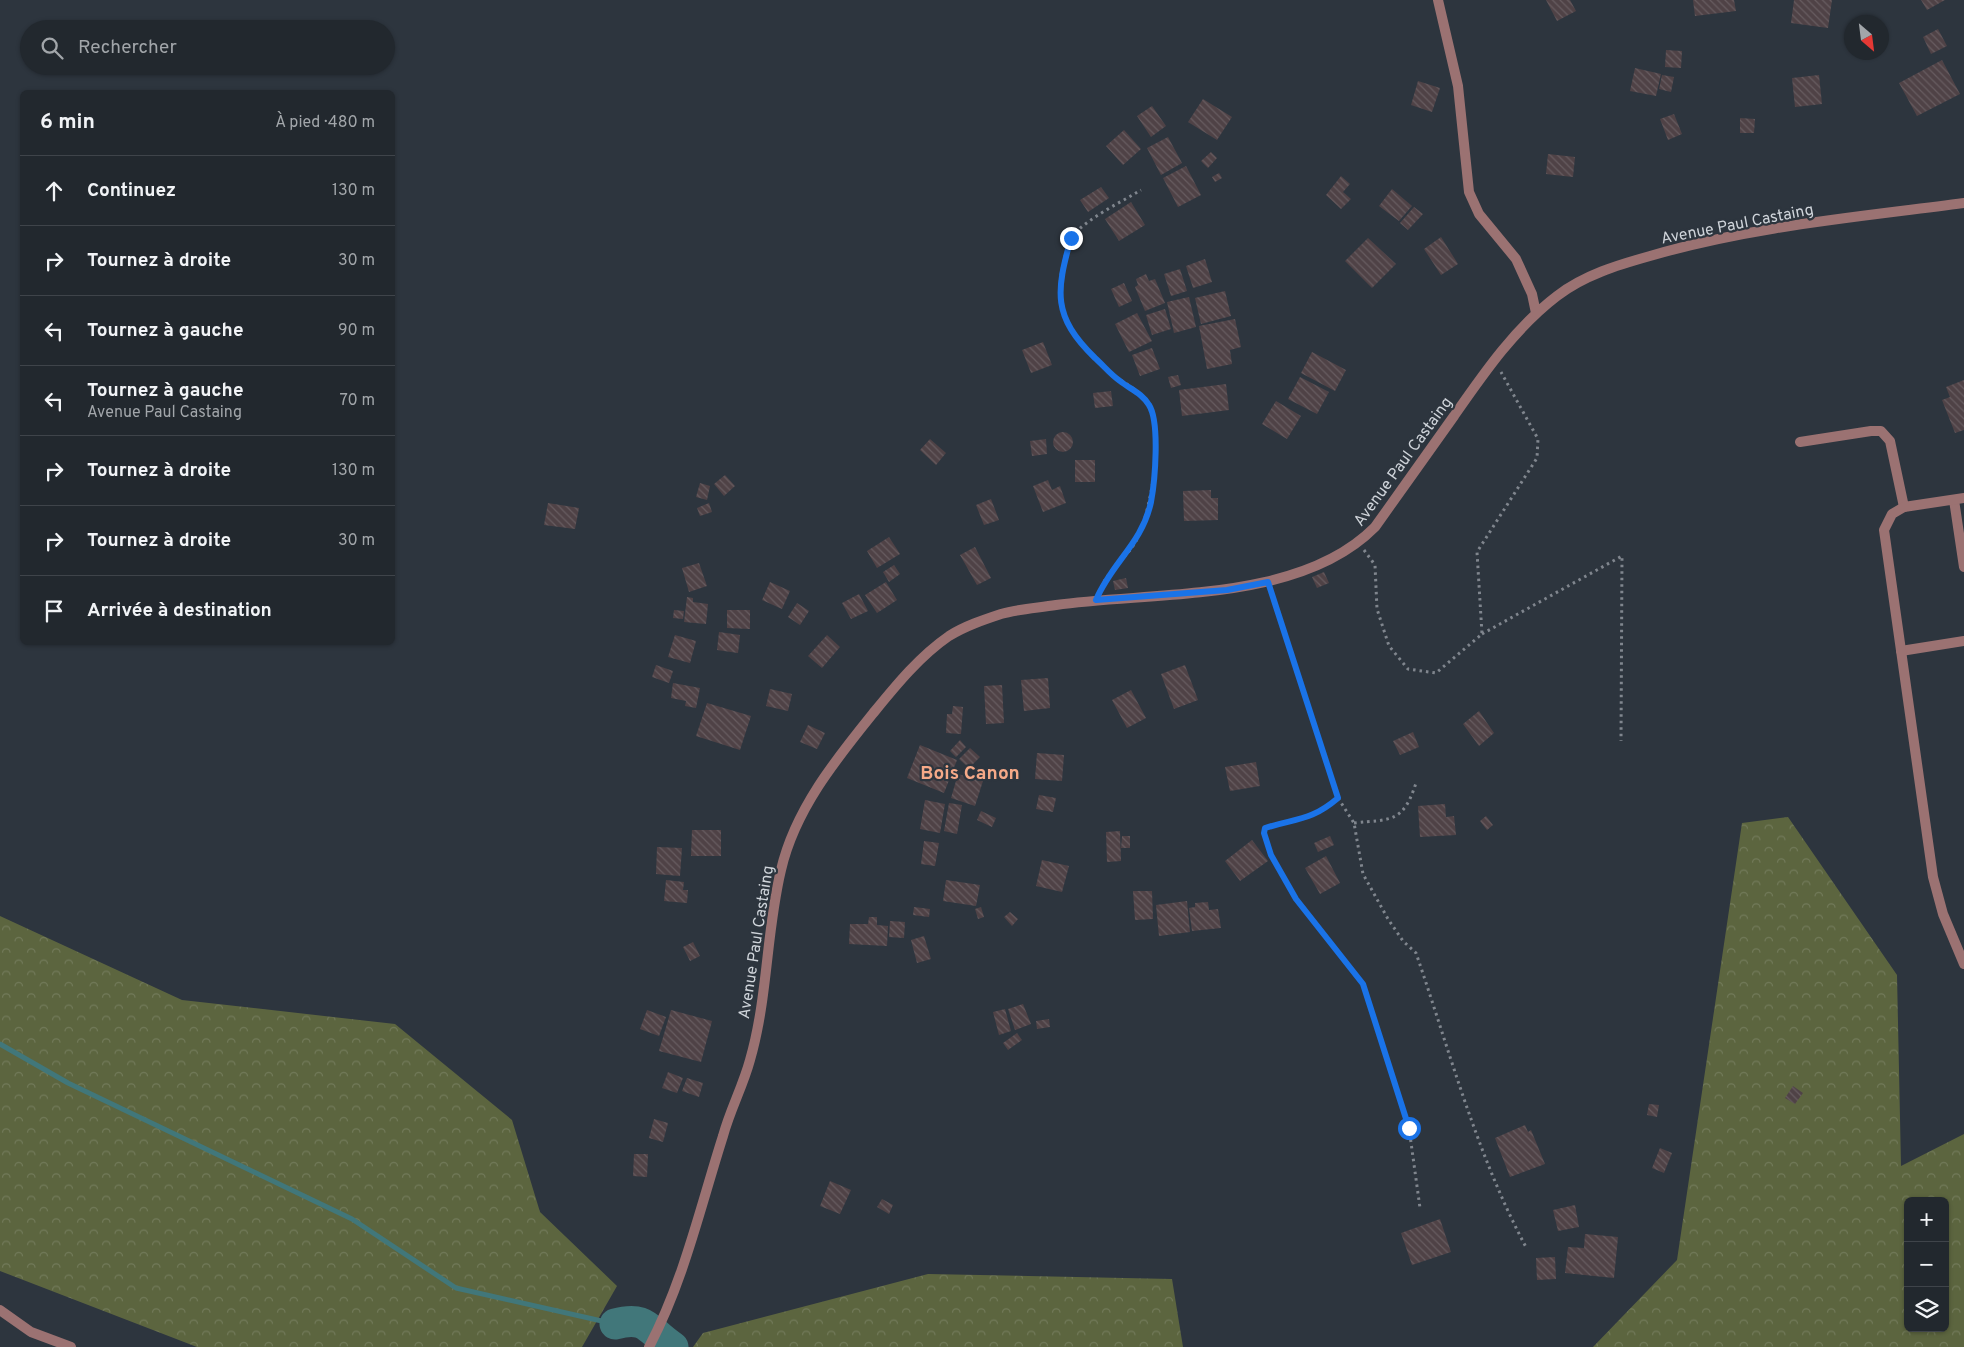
<!DOCTYPE html>
<html lang="fr">
<meta charset="utf-8">
<style>
:root{--surface:#22282e;--page:#2e343a;--text:#f1f3f6;--muted:#a2a6aa;--line:#3f444a}
body{margin:0;font-family:Overpass,sans-serif;background:var(--page);color:var(--text)}
.controls{position:absolute;right:15px;bottom:15px;display:grid;overflow:hidden;border-radius:8px;box-shadow:0 1px 4px #0004}
.controls button{width:45px;height:45px;display:grid;place-items:center;padding:0;border:0;border-bottom:1px solid var(--line);background:var(--surface);color:var(--text);font:25px sans-serif}
.compass{position:absolute;left:1844px;top:15px;width:45px;height:45px;border-radius:50%;background:var(--surface);box-shadow:0 1px 4px #0004;rotate:152deg}
.stop{position:absolute;width:15px;height:15px;margin:-11px;border:4px solid #1a73e8;border-radius:50%;background:#fff}
.stop.end{background:#1a73e8;border-color:#fff;box-shadow:0 1px 5px #0008}
.list{margin:0;padding:0;list-style:none}
h2{display:flex;justify-content:space-between;align-items:center;height:65px;margin:0;padding:0 20px;font-size:21px}
h2 small{font-size:16px;font-weight:400;color:var(--muted)}
.list li{display:grid;grid-template-columns:32px 1fr auto;gap:15px;align-items:center;box-sizing:border-box;height:70px;padding:0 20px;border-top:1px solid var(--line)}
.list b{display:block;font-size:19px;white-space:nowrap}
.list p{margin:0;font-size:16px;white-space:nowrap;color:var(--muted)}
.list em{font-size:16px;font-style:normal;color:var(--muted)}
.icon{flex:none;width:28px;height:28px;fill:none;stroke:currentColor;stroke-width:2;stroke-linecap:round;stroke-linejoin:round}
.map{position:relative;flex:none;width:1964px;height:1347px;overflow:hidden}
.search{position:absolute;background:var(--surface);box-shadow:0 1px 4px #0004;left:20px;top:20px;width:375px;height:55px;display:flex;align-items:center;gap:12px;box-sizing:border-box;padding:0 18px;border-radius:28px;color:var(--muted);font-size:19px}
.panel{position:absolute;background:var(--surface);box-shadow:0 1px 4px #0004;left:20px;top:90px;width:375px;height:555px;border-radius:8px}
.map>svg:first-child{display:block}
</style>
<div class="map">
<svg width="1964" height="1347" viewBox="0 0 1964 1347">
<defs>
<pattern id="forest-crowns" width="20" height="18" patternUnits="userSpaceOnUse" patternTransform="scale(1.25)"><rect width="20" height="18" fill="#5c653f"/><path d="M2 6a3 3 0 1 1 6 0M12 15a3 3 0 1 1 6 0" fill="none" stroke="#727a5a"/></pattern>
<pattern id="building-back-hatch" width="6" height="6" patternUnits="userSpaceOnUse" patternTransform="scale(1.25)"><rect width="6" height="6" fill="#4f4246"/><path d="M-1 5l2 2M0 0l6 6M5-1l2 2" fill="none" stroke="#675c60"/></pattern>
</defs>
<rect width="100%" height="100%" fill="#2d353e"/>
<!-- forest -->
<path fill="url(#forest-crowns)" fill-rule="evenodd" d="M1788,817L1897,975L1901,1166L1964,1134V1347H1593L1677,1260L1742,823ZM1908,1201H1945V1328H1908Z
M0,916L182,1000L395,1024L512,1120L540,1212L617,1286L582,1347H197L0,1271Z
M928,1274L1172,1279L1183,1347H693L703,1333Z"/>
<g fill="none" stroke-linecap="round" stroke-linejoin="round">
<!-- stream -->
<path stroke="#41777a" stroke-width="5" d="M0,1044L68,1083L352,1219L456,1288L615,1324"/>
<!-- river -->
<path stroke="#41777a" stroke-width="31" d="M615,1324C648,1315 648,1331 673,1347"/>
</g>
<!-- building -->
<path fill="url(#building-back-hatch)" d="M1546,0H1570L1576,11L1557,21Z
M1693,0H1734L1736,11L1695,16Z
M1794,0H1832L1828,28L1791,23Z
M1921,0H1945L1927,10Z
M1938,29L1947,46L1931,54L1923,37Z
M1666,50L1682,51L1681,68L1665,67Z
M1942,60L1960,94L1917,116L1899,83Z
M1635,68L1661,74L1656,96L1630,91Z
M1662,75L1674,77L1671,92L1659,89Z
M1819,75L1822,104L1795,107L1792,78Z
M1418,81L1440,88L1432,112L1411,105Z
M1203,99L1232,117L1217,140L1188,122Z
M1152,106L1166,126L1151,137L1137,116Z
M1674,114L1682,134L1668,140L1660,119Z
M1740,118L1755,119L1754,133H1740Z
M1124,130L1141,149L1123,165L1106,146Z
M1168,137L1182,163L1161,175L1147,148Z
M1211,152L1217,158L1208,168L1201,161Z
M1548,154L1575,157L1573,177L1546,174Z
M1186,166L1201,195L1178,207L1163,178Z
M1219,173L1222,178L1215,182L1212,177Z
M1341,176L1350,184L1343,192L1351,199L1341,209L1326,195Z
M1101,187L1109,198L1088,212L1080,200Z
M1392,189L1412,206L1399,221L1379,206Z
M1131,202L1145,225L1119,241L1105,219Z
M1414,207L1423,214L1408,230L1400,223Z
M1441,237L1458,264L1441,275L1424,249Z
M1368,238L1396,264L1372,288L1345,261Z
M1205,259L1212,282L1193,288L1186,266Z
M1180,269L1187,291L1171,296L1164,274Z
M1146,274L1149,281L1155,279L1165,303L1145,311L1135,287L1138,285L1136,279Z
M1124,283L1132,301L1119,307L1111,289Z
M1225,291L1231,316L1201,324L1195,298Z
M1189,297L1196,327L1174,333L1167,302Z
M1165,309L1171,329L1152,335L1146,315Z
M1137,313L1152,341L1129,352L1115,324Z
M1235,319L1241,347L1230,350L1232,364L1207,369L1199,326Z
M1043,342L1052,365L1031,373L1022,350Z
M1152,348L1160,369L1140,376L1132,355Z
M1312,352L1346,370L1335,391L1301,373Z
M1178,375L1181,385L1171,388L1168,377Z
M1300,377L1329,392L1317,414L1288,399Z
M1964,380V430L1955,433L1942,400L1950,397L1946,387Z
M1226,384L1229,410L1182,416L1179,390Z
M1111,391L1113,406L1095,408L1093,393Z
M1276,401L1301,416L1287,439L1262,424Z
M1053 442a10 10 0 1 1 20 0a10 10 0 1 1-20 0Z
M930,439L946,453L936,465L920,450Z
M1046,439L1047,454L1032,456L1030,441Z
M1075,460H1095V482H1075Z
M725,475L735,486L724,496L714,484Z
M1048,480L1052,490L1060,486L1066,503L1043,512L1033,486Z
M700,483L710,486L707,500L696,497Z
M1211,490V498H1218V520L1184,521L1183,491Z
M991,499L999,520L984,525L976,505Z
M548,503L579,508L575,529L544,525Z
M709,503L712,512L700,516L697,508Z
M889,537L900,554L877,568L867,551Z
M975,547L991,578L977,585L960,555Z
M699,563L707,586L689,592L682,568Z
M894,565L900,574L889,582L883,572Z
M1324,572L1329,583L1317,588L1312,577Z
M1126,578L1128,588L1115,590L1113,581Z
M770,582L790,591L782,609L762,600Z
M886,582L897,600L877,613L865,595Z
M859,594L868,611L851,619L842,603Z
M687,597L693,598V602L708,604L706,624L684,622Z
M797,603L809,611L800,625L788,617Z
M674,610L684,611L683,619L673,618Z
M727,610H750V629L727,628Z
M719,632L740,635L738,653L717,650Z
M675,635L696,641L690,663L668,657Z
M827,635L840,647L822,668L808,656Z
M656,665L673,671L669,683L652,677Z
M1185,665L1198,700L1174,709L1161,674Z
M1048,678L1050,708L1024,711L1021,680Z
M673,683L700,688L696,708L685,706L686,701L671,698Z
M1002,685L1004,723L986,724L984,686Z
M770,689L792,694L788,711L766,706Z
M1131,690L1146,718L1127,728L1112,700Z
M707,703L751,716L740,750L696,736Z
M953,706L963,707L961,734L946,733L947,714H952Z
M1479,711L1494,733L1479,746L1463,724Z
M808,725L825,733L817,749L800,742Z
M1413,732L1419,747L1400,755L1393,741Z
M960,740L966,747L956,757L950,751Z
M920,745L957,760L944,793L907,778Z
M970,748L980,757L969,768L959,759Z
M1037,753L1064,755L1062,781L1035,779Z
M1256,762L1260,786L1230,791L1225,767Z
M958,774L983,781L975,806L951,798Z
M1039,795L1056,798L1053,812L1036,809Z
M925,800L945,804L940,833L920,829Z
M949,803L962,805L957,834L944,831Z
M1445,804L1446,817L1454,816L1456,835L1420,837L1418,806Z
M981,811L996,818L992,827L977,820Z
M1486,816L1493,825L1487,830L1480,821Z
M692,830H721V856H691Z
M1120,831L1121,861L1107,862L1106,832Z
M1122,836H1130V848H1121Z
M1330,836L1334,845L1318,852L1314,843Z
M1252,840L1268,861L1240,881L1225,861Z
M924,841L939,843L935,866L921,864Z
M657,847L682,848L680,876L656,874Z
M1326,856L1340,883L1320,894L1305,868Z
M1042,860L1069,866L1062,892L1036,886Z
M666,880L684,882L683,890H688L687,903L664,901Z
M946,880L980,885L976,906L943,901Z
M1133,891H1152L1153,919L1135,920Z
M1187,901L1190,932L1159,936L1156,905Z
M1208,902L1209,910L1218,909L1221,928L1192,931L1189,908L1195,907V903Z
M914,907L930,909L929,917L913,915Z
M981,907L984,917L978,919L975,909Z
M1010,912L1018,919L1012,926L1004,917Z
M869,917H877V925L888,926L887,946L849,944L850,924H868Z
M890,921L905,922L904,938L889,937Z
M924,936L931,959L917,963L911,940Z
M693,942L700,956L690,961L683,947Z
M1023,1004L1031,1024L1015,1030L1008,1009Z
M1005,1009L1011,1031L999,1035L993,1012Z
M647,1010L666,1017L659,1036L640,1029Z
M671,1010L712,1021L701,1062L659,1051Z
M1049,1019L1050,1027L1037,1029L1036,1021Z
M1017,1033L1022,1040L1008,1050L1003,1043Z
M668,1072L683,1078L677,1093L662,1088Z
M687,1078L703,1083L699,1097L682,1091Z
M1793,1086L1803,1093L1795,1104L1785,1098Z
M1649,1104L1659,1105L1657,1117L1647,1115Z
M654,1119L668,1123L663,1142L649,1138Z
M1525,1125L1528,1132L1531,1130L1545,1164L1510,1177L1495,1138Z
M1660,1148L1672,1153L1664,1173L1652,1168Z
M634,1154H648L647,1177L633,1176Z
M830,1181L851,1190L840,1214L820,1206Z
M882,1199L893,1205L889,1214L877,1207Z
M1575,1205L1579,1227L1558,1231L1553,1210Z
M1440,1219L1451,1252L1412,1265L1401,1233Z
M1585,1234L1618,1237L1614,1278L1565,1273L1568,1247L1584,1248Z
M1555,1257L1556,1279L1537,1280L1536,1258Z"/>
<g fill="none" stroke-linecap="round" stroke-linejoin="round">
<!-- path -->
<path stroke="#80868e" stroke-width="3" stroke-dasharray="2.5 4" stroke-linecap="butt" d="M1364,550L1375,565L1377,609L1389,646L1408,669L1436,673L1482,634L1477,552L1537,458L1538,439L1501,372
M1101,588C1109,569 1125,559 1135,543C1151,514 1164,436 1150,406C1143,391 1122,383 1110,372C1075,338 1050,314 1064,261C1066,254 1067,242 1072,236C1091,216 1118,204 1141,190
M1272,594L1338,798L1354,823L1363,874L1388,919L1403,941L1416,953C1450,1052 1477,1156 1527,1249
M1482,634L1622,556L1621,741
M1338,798C1311,821 1297,818 1265,829L1264,833L1271,855L1296,899L1363,984L1409,1128L1420,1208
M1354,823C1392,819 1403,823 1416,783"/>
<!-- service -->
<path stroke="#9b7272" stroke-width="10" d="M1800,442L1871,431H1881L1890,441L1904,507
M1954,500L1964,567
M1901,651L1964,641"/>
<!-- minor -->
<path stroke="#9b7272" stroke-width="10" d="M1438,0L1458,86L1469,192L1479,214L1516,259L1532,294L1536,313
M1964,498L1904,507L1892,514L1884,530L1933,877L1943,914L1964,964
M0,1310L31,1332L71,1347
M649,1347C684,1280 700,1208 723,1136C730,1110 743,1086 750,1060C768,998 766,932 781,870C795,809 837,758 875,711C897,684 920,656 949,636C965,626 983,620 1001,614C1018,609 1037,608 1056,605C1156,591 1300,603 1375,527C1401,490 1428,453 1454,416C1484,373 1515,328 1557,296C1584,275 1618,265 1650,256C1752,226 1860,217 1964,203"/>
</g>
<g fill="none" stroke-linecap="round" stroke-linejoin="round">
<!-- route -->
<path stroke="#1a73e8" stroke-width="6" d="M1071,238C1056,292 1052,316 1095,358C1103,365 1111,375 1120,381C1130,389 1142,393 1149,405C1160,422 1155,481 1151,502C1142,544 1112,562 1096,600L1227,590L1268,582L1338,798C1311,821 1297,818 1265,828L1264,833L1271,855L1296,899L1363,984L1409,1128"/>
</g>
<g text-anchor="middle" stroke-width="4.5" stroke-linejoin="round" paint-order="stroke">
<!-- street labels -->
<g font-size="16" fill="#cfd4da" stroke="#2d353e">
<text transform="translate(1737 223) rotate(-11)" y="6">Avenue Paul Castaing</text>
<text transform="translate(1402 461) rotate(-54)" y="6">Avenue Paul Castaing</text>
<text transform="translate(755 942) rotate(-81)" y="6">Avenue Paul Castaing</text>
</g>
<!-- quarter labels -->
<g font-size="19" font-weight="bold" fill="#f5a988" stroke="#2d353e">
<text x="970" y="779">Bois Canon</text>
</g>
</g>
</svg>
<div class="controls">
<button>+</button>
<button>−</button>
<button><svg class="icon" aria-label="layers" viewBox="0 0 24 24"><path d="M12 4l9 5-9 5-9-5zM3 14l9 5 9-5"/></svg></button>
</div>
<svg class="compass" viewBox="-18 -18 36 36"><path d="M0-13l5 13h-10z" fill="#e53935"/><path d="M0 13l5-13h-10z" fill="#a2a6aa"/></svg>
<div class="stop" style="left:1409px;top:1128px"></div>
<div class="stop end" style="left:1071px;top:238px"></div>
<div class="search"><svg class="icon" aria-label="search" viewBox="0 0 24 24"><circle cx="10" cy="10" r="6"/><path d="M15 15l6 6"/></svg>Rechercher</div>
<section class="panel">
<h2>6 min<small>À pied · 480 m</small></h2>
<ul class="list">
<li><svg class="icon" aria-label="ahead" viewBox="0 0 24 24"><path d="M12 20V5M6 11l6-6 6 6"/></svg><div><b>Continuez</b></div><em>130 m</em></li>
<li><svg class="icon" aria-label="right" viewBox="0 0 24 24"><path d="M7 20v-9h11M14 6l5 5-5 5"/></svg><div><b>Tournez à droite</b></div><em>30 m</em></li>
<li><svg class="icon" aria-label="left" viewBox="0 0 24 24"><path d="M17 20v-9H6M10 6l-5 5 5 5"/></svg><div><b>Tournez à gauche</b></div><em>90 m</em></li>
<li><svg class="icon" aria-label="left" viewBox="0 0 24 24"><path d="M17 20v-9H6M10 6l-5 5 5 5"/></svg><div><b>Tournez à gauche</b><p>Avenue Paul Castaing</p></div><em>70 m</em></li>
<li><svg class="icon" aria-label="right" viewBox="0 0 24 24"><path d="M7 20v-9h11M14 6l5 5-5 5"/></svg><div><b>Tournez à droite</b></div><em>130 m</em></li>
<li><svg class="icon" aria-label="right" viewBox="0 0 24 24"><path d="M7 20v-9h11M14 6l5 5-5 5"/></svg><div><b>Tournez à droite</b></div><em>30 m</em></li>
<li><svg class="icon" aria-label="arrive" viewBox="0 0 24 24"><path d="M6 21V4h12l-3 4 3 4H6"/></svg><div><b>Arrivée à destination</b></div></li>
</ul>
</section>
</div>
